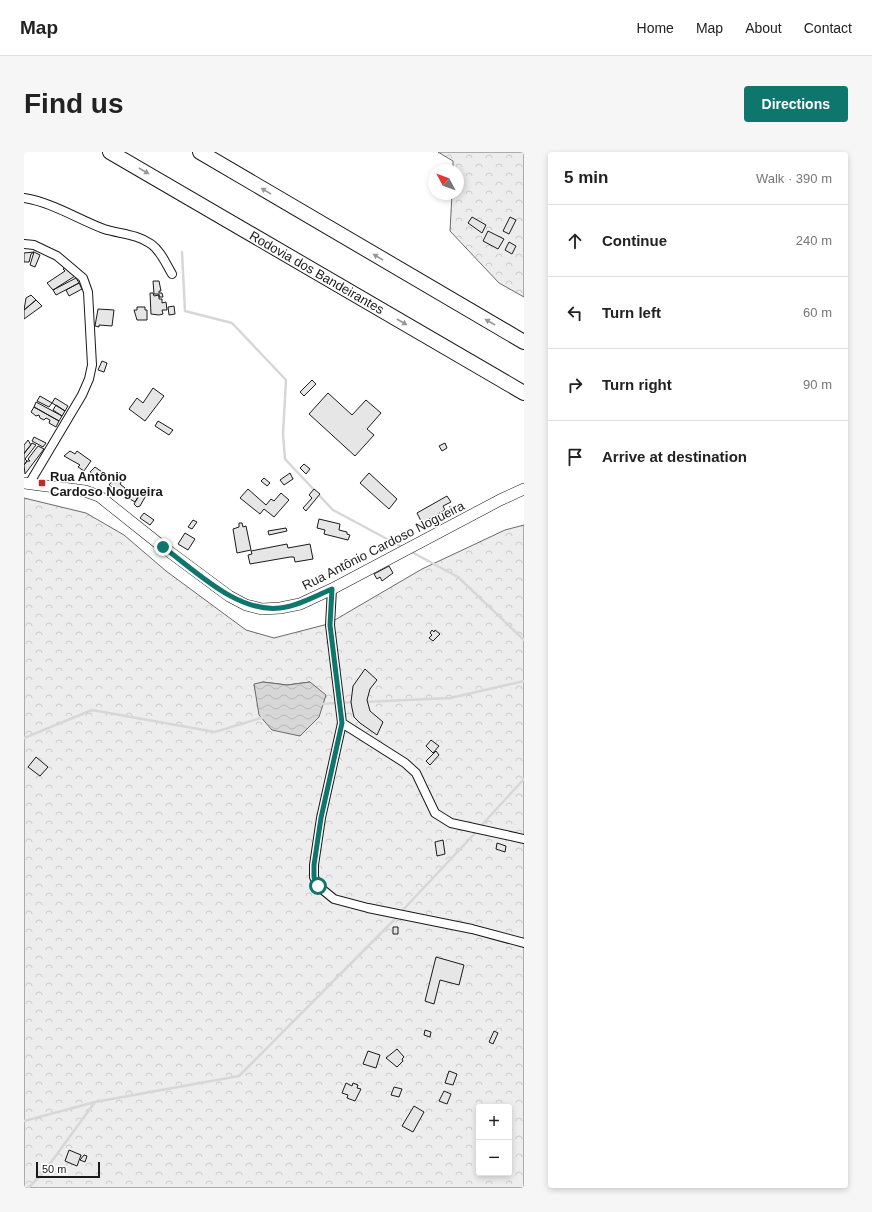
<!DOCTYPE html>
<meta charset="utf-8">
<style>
:root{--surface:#fff;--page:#f6f6f6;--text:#222;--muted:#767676;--line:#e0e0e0;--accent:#0f766e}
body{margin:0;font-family:Arial,sans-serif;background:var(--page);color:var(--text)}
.controls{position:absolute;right:12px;bottom:12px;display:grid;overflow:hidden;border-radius:4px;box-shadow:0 2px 6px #0003}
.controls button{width:36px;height:36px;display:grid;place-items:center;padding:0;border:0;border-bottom:1px solid var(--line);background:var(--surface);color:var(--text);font:20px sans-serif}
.compass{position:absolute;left:404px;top:12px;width:36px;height:36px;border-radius:50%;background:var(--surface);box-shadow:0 2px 6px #0003;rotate:311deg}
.scale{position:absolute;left:12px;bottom:10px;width:64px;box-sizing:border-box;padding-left:4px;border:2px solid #1a1a1a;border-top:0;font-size:11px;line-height:14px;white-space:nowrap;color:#1a1a1a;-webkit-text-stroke:3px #fff;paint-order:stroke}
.stop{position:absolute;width:12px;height:12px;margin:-9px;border:3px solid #0f766e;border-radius:50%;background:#fff}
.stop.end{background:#0f766e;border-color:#fff;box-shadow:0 1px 4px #0008}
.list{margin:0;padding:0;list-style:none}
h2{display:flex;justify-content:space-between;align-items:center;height:52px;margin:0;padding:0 16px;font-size:17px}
h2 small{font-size:13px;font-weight:400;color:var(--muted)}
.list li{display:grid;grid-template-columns:26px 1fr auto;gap:12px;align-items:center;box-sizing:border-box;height:72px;padding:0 16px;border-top:1px solid var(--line)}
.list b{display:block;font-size:15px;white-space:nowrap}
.list em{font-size:13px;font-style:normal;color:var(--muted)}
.icon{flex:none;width:22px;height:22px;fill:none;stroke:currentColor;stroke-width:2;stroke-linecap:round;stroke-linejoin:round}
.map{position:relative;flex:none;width:500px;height:1036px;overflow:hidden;border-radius:4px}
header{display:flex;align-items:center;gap:24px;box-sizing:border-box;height:56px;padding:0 20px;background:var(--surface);border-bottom:1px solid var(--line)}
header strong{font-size:19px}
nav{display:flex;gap:22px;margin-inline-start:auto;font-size:14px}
.intro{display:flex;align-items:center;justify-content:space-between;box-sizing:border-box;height:96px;padding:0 24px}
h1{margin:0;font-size:28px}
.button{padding:10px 18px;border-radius:4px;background:var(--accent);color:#fff;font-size:14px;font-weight:700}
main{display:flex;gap:24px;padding:0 24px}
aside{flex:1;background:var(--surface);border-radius:4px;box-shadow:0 2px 6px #0003}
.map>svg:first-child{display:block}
</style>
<header>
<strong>Map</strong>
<nav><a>Home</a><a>Map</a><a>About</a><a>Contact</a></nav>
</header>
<div class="intro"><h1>Find us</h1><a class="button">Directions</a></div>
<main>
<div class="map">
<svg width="500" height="1036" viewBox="0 0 500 1036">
<defs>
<pattern id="forest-crowns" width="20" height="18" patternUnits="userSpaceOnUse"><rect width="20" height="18" fill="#ededed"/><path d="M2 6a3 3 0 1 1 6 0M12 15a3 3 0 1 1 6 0" fill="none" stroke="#cbcbcb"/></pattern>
<pattern id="water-waves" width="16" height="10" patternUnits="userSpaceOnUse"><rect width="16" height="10" fill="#d7d7d7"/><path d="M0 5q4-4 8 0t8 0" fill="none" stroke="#b8b8b8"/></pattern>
</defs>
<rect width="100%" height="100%" fill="#fff"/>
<!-- forest -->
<path fill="url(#forest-crowns)" stroke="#6a6a6a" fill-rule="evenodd" d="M414,0H500V145L475,131L426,79L428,42H434V18H429V9Z
M0,346L62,361L100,383L142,419L222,478L250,486L304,472L398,417L481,378L500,373V1036H0ZM239,530L263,533L286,530L233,545L230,533ZM455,955H485V1021H455Z"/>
<!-- water -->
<path fill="url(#water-waves)" stroke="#6a6a6a" d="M239,530L263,533L286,530L302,543L295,565L276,584L248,578L235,563L230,532Z"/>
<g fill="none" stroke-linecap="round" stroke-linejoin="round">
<!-- stream -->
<path stroke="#d7d7d7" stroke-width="2.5" d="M158,100L161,159L208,171L262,228L259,282L261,307L309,358L378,395
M386,399L434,425L500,488
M341,550L426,546L500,529
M297,552L330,550
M0,586L68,558L191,580L240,565
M456,675L500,627
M377,760L453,679
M0,969L71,950L215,924L374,764
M4,1036L20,1020L71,950"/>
</g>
<!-- building -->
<path fill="#e6e6e6" stroke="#1a1a1a" d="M448,65L462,73L458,81L444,71Z
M486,65L492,68L485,82L479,79Z
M464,79L480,87L474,97L459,89Z
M485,90L492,94L488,102L481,98Z
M10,100L16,103L11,115L6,113Z
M10,100L7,102L5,110H0V101Z
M42,115L51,124L29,138L23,131L41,119L39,117Z
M52,126L55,131L32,143L29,138Z
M129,129H135L137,139H135V141H138L139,145H135V142H130Z
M55,131L58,137L45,144L42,138Z
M126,141H129L130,144L135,143V147H138V151L142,150L143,158H138L139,162L135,163L127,162Z
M7,143L12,148L0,158L2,146Z
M12,148L18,154L0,167V158Z
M150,154L151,162L145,163L144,155Z
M113,155H121V158H123V168H113L110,158H113Z
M74,157L90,158L88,174L75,173V175L71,174Z
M78,209L83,211L80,220L74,218Z
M288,228L292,232L280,244L276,240Z
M129,236L140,244L121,269L105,257L113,246L119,251Z
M304,241L328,263L342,248L357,261L343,277L350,283L331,304L285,262Z
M16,244L28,251L25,255L13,249Z
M31,246L44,254L41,259L28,251Z
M12,250L38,264L35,269L10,255Z
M32,253L41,259L38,264L29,258Z
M10,255L35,269L32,275L25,271L26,268L22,266L20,268L16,266L15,263L12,264L7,260Z
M134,269L149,278L145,283L131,274Z
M10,285L22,291L19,295L8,289Z
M4,288L7,293L0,301V293Z
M8,291L12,293L1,307L3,309L0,313V302Z
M421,291L423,296L418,299L415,294Z
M14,294L20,297L1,322L0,313L3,309H6L4,307Z
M46,299L51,302L53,299L67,309L60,319L54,315L56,313L40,304Z
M280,312L286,317L282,322L276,316Z
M71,315L81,322L77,327L66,320Z
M95,320L100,325L96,332L101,336L97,342L85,333Z
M266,321L269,327L260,333L256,328Z
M345,321L373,347L365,357L336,331Z
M240,326L246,331L243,334L237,329Z
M224,337L242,353L247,347L250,349L257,341L265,348L250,365L240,357L236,362L216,346Z
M290,337L296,342L282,359L279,356L288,346L285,343Z
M120,338L124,340L116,354L113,355L110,352L118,339Z
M111,339L117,340L111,350L106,347Z
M423,344L427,350L419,354L421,358L398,371L393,361Z
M120,361L130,368L126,373L116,366Z
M295,367L316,372L315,378L323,380V382L326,383L324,388L300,382L301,378L293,376Z
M169,368L173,370L168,377L164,375Z
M215,371H218L219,375L222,374L227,398L213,401L209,377L215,375Z
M262,376L263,379L245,383L244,379Z
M161,381L171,387L164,398L154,392Z
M263,392L264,396L286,392L289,407L271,410L270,405H266L226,412L224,403L228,402L227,399Z
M365,414L369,421L358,429L356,425L353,427L350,422Z
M408,478L410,480L411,478L416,482L409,489L405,486L408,483L406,481Z
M341,517L353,528L346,537L343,548L346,559L359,570L353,583L336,571L330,565L328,556L327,550L329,534Z
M407,588L415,594L409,601L402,594Z
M412,599L415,603L406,613L402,609Z
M12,605L24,615L16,624L4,615Z
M419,688L421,702L413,704L411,690Z
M473,691L482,694L481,700L472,697Z
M369,775H374V782H369Z
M412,805L440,813L435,833L416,828L410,852L401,849Z
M401,878L407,880L406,885L400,883Z
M470,879L474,881L469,892L465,890Z
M373,897L380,905L378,907L379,909L373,915L362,906Z
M344,899L356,903L352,916L339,912Z
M425,919L433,922L429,933L421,931Z
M322,931L328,934L329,931L334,933L333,936L337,937L331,949L323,946L324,943L318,941Z
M370,935L378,937L375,945L367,943Z
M420,939L427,942L423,952L415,949Z
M390,954L400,960L389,980L378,974Z
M45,998L57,1003L53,1014L41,1009Z
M60,1003L63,1004L61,1010L56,1008Z"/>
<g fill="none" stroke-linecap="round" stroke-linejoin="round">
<defs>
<path id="minor" d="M0,46C30,51 53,67 80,77C96,82 113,82 127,92C137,99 142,112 148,122
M0,92L10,93L33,104L59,126L64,140L68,213L65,227L58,243L5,332
M308,437L306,473L318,571L297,666L290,713V725L294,734L310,747L344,756L448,777L500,791
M318,571L381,611L392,621L411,661L427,671L500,687"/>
<path id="secondary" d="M0,331L61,339L75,344L139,395L205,444L222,453L238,457L256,456L276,452L308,437L476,348L500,337"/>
<path id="motorway" d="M86,0L500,241
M176,0L500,190"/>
</defs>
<!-- minor casing -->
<use href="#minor" stroke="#1a1a1a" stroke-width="10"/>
<!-- secondary casing -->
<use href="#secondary" stroke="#1a1a1a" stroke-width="12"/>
<!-- motorway casing -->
<use href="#motorway" stroke="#1a1a1a" stroke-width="16"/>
<!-- minor -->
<use href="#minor" stroke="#fff" stroke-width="8"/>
<!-- secondary -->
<use href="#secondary" stroke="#fff" stroke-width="11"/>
<!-- motorway -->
<use href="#motorway" stroke="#fff" stroke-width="14"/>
</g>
<!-- one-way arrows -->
<defs><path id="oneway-solid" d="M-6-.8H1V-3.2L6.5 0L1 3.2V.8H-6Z"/></defs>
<g fill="#989898">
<use href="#oneway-solid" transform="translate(120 19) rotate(30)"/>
<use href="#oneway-solid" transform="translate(242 39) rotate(-149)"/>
<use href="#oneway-solid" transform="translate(354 105) rotate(-149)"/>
<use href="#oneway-solid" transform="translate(378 170) rotate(30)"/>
<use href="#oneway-solid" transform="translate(466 170) rotate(-150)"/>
</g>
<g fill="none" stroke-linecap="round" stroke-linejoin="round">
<!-- route -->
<path stroke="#0f766e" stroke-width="5" d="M139,395C172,419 213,461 256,456C274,454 291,444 308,437L306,473L318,571L297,666L290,713V725L294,734"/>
</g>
<!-- markers -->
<rect fill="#c62828" stroke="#fff" stroke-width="1.5" x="14" y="327" width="8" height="8" rx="2"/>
<g text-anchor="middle" stroke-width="3" stroke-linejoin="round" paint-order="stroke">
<!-- street labels -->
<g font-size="13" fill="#1a1a1a" stroke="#fff">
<text transform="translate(293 120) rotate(30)" y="5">Rodovia dos Bandeirantes</text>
<text transform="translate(359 393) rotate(-27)" y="5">Rua Antônio Cardoso Nogueira</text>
</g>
<!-- poi labels -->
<g font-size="13" font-weight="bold" fill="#1a1a1a" stroke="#fff" text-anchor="start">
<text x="26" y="329">Rua Antônio<tspan x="26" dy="15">Cardoso Nogueira</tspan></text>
</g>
</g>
</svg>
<div class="controls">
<button>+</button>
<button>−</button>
</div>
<svg class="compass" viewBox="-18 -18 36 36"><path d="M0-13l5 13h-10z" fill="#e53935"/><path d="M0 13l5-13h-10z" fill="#767676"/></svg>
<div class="scale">50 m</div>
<div class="stop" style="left:294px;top:734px"></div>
<div class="stop end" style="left:139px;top:395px"></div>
</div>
<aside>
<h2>5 min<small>Walk · 390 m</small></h2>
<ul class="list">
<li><svg class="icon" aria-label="ahead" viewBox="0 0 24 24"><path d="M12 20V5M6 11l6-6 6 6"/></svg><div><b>Continue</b></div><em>240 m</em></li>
<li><svg class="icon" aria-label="left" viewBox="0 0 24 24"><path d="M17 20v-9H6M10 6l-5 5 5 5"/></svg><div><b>Turn left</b></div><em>60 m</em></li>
<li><svg class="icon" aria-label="right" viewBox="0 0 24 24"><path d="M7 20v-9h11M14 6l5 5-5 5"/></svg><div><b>Turn right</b></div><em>90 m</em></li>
<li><svg class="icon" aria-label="arrive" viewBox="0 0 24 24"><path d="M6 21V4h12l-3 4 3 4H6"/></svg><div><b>Arrive at destination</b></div></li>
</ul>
</aside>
</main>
